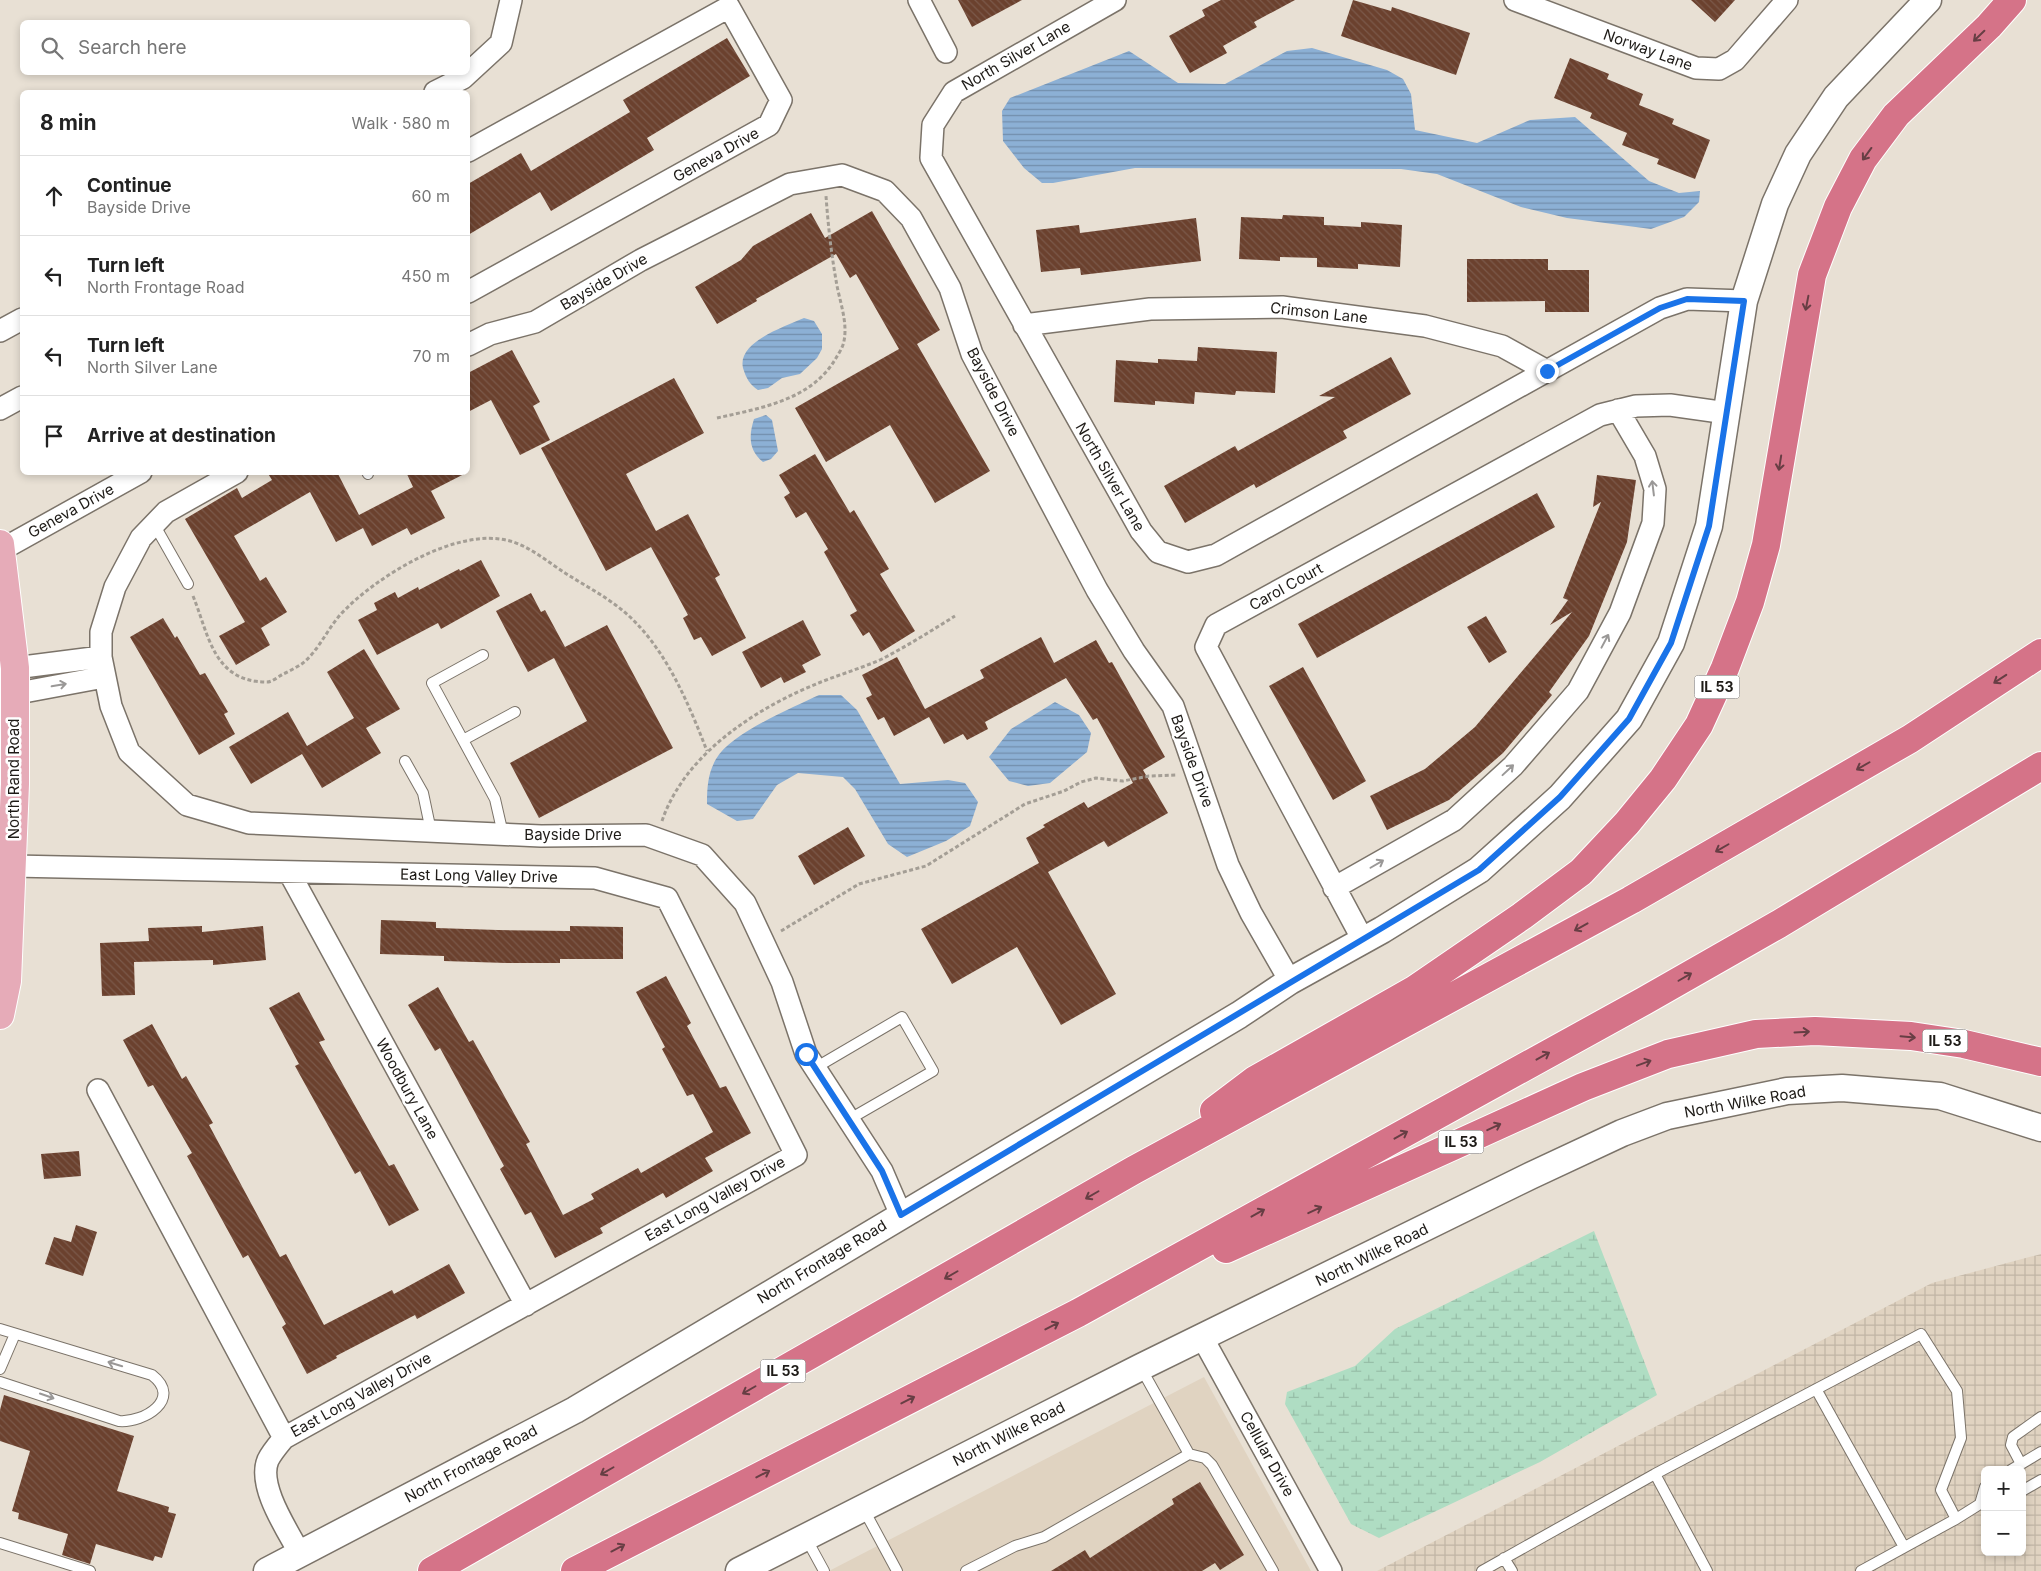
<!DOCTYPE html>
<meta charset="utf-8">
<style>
:root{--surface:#fff;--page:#f2f2f2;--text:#222;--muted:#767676;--line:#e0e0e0}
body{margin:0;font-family:Inter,sans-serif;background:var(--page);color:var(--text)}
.controls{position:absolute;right:15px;bottom:15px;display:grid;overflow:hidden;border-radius:8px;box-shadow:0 2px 8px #0003}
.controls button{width:45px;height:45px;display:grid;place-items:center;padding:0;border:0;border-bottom:1px solid var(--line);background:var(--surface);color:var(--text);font:25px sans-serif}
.stop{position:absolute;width:15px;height:15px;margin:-11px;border:4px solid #1a73e8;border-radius:50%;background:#fff}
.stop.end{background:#1a73e8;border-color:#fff;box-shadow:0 1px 5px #0008}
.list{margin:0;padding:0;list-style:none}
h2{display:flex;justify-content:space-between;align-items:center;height:65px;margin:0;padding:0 20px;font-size:21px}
h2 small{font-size:16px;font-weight:400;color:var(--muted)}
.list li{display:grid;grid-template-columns:32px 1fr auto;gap:15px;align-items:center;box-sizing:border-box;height:80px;padding:0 20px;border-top:1px solid var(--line)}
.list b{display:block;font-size:19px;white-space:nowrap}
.list p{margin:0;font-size:16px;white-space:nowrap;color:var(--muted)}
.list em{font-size:16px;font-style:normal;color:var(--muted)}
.icon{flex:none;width:28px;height:28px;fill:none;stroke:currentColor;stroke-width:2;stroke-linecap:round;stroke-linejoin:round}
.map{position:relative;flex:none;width:2041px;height:1571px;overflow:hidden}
.search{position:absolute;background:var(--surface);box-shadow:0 2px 8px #0003;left:20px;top:20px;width:450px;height:55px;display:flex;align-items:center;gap:12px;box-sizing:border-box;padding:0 18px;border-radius:8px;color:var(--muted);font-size:19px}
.panel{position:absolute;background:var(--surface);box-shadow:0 2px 8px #0003;left:20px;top:90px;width:450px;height:385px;border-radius:8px}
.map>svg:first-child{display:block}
</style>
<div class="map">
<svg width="2041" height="1571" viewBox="0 0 2041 1571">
<defs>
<pattern id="industrial-grid" width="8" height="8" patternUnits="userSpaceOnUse" patternTransform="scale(1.25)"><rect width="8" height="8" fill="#e0d3c1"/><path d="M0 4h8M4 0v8" fill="none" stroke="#c0b5a5"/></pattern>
<pattern id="wetland-marsh" width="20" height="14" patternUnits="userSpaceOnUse" patternTransform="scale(1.25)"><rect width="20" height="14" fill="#afddc3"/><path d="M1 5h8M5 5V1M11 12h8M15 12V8" fill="none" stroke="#96bda7"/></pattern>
<pattern id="water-rules" width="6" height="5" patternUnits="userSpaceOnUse" patternTransform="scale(1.25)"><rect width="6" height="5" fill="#8cb0d5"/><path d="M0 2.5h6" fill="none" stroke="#728eac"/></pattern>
<pattern id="building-back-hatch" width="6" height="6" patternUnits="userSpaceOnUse" patternTransform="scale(1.25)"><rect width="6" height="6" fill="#6b412e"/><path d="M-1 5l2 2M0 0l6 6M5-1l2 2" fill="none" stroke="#7b594a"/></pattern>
</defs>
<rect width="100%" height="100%" fill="#e8e0d4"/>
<!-- built -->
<path fill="#e0d3c1" d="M1204,1377L1311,1571H829Z"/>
<!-- industrial -->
<path fill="url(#industrial-grid)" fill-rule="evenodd" d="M2041,1254V1571H1377L1932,1283ZM1985,1470H2022V1552H1985Z"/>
<!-- wetland -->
<path fill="url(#wetland-marsh)" d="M1594,1231L1657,1395L1540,1462L1379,1538L1351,1524L1285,1404L1287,1392L1355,1366L1395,1329Z"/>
<!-- water -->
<path fill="url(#water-rules)" d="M1312,48L1387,70L1403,79L1411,94L1415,130L1477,143L1530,120L1575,117L1649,181L1679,193L1700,191L1699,202L1684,217L1651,229L1567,218L1521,207L1437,174L1401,169L1135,168L1053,183H1042L1024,168L1003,141L1002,111L1010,98L1129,51L1178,83L1225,84L1287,51Z
M804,318L814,321L822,334V349L817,358L800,374L782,378L768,388L758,390C750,385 746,378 743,368C737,342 784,327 804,318Z
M766,415L772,420L778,451L771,459L763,462C748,450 749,435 754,419Z
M819,695H841L857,710L900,784L948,780L965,783L978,802L970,826L946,841L907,857L888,844L855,789L843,777L798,773L777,785L753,819L737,821L707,804C707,787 708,773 716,759C731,733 792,708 819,695Z
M1055,702L1079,715L1091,733L1087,752L1050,783L1028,786L1009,781L989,757L1011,729Z"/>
<!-- building -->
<path fill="url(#building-back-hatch)" d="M958,0H1022L972,27Z
M1221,0H1295L1254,22L1257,27L1223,46L1227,53L1190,73L1169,36L1205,16L1202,10Z
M1353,0L1391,11L1392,7L1470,33L1456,75L1341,36Z
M1691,0H1735L1715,22Z
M727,38L750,76L647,138L654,150L551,211L540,192L468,235V184L521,153L531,171L630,112L623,100Z
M1570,58L1609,74L1607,79L1643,94L1639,105L1674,119L1672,124L1710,140L1695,179L1657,164L1659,159L1622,145L1627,133L1590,118L1592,113L1554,98Z
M872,211L940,330L917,344L990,471L935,503L890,425L826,462L795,408L899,349L856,274L850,278L836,254L756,299L757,301L717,324L695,287L741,260L753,246L811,213L825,238Z
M1283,215L1324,217V225L1361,227V222L1402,225L1400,267L1358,264V269L1317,267V258L1280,257V261L1239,259L1241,217L1282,219Z
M1196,218L1201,261L1081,275L1080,268L1041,272L1036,230L1079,225L1080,233Z
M1467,259H1548V270H1589V312H1545V301L1467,302Z
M1198,347L1277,352L1275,393L1236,391L1235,395L1195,392L1194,404L1155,401V405L1114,402L1116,360L1158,363V359L1197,361Z
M512,350L540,402L533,406L550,440L520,455L491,400L468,412V373Z
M1391,357L1411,394L1343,431L1347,438L1256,488L1254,484L1185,523L1164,486L1235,446L1238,451L1335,397L1319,396Z
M674,378L704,433L626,474L656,531L688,514L720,575L715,578L746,638L712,656L701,637L694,640L683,618L688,615L651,547L606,571L541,448Z
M815,454L850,513L854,510L889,569L880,574L915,631L881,652L869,632L863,636L850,615L857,611L824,552L828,549L806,512L796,518L784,497L790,493L779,475Z
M267,472H337L359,515L413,487L406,472H468L431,491L445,518L411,535L407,528L372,546L363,528L336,542L310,492L234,536L260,581L266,577L287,612L261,628L270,645L236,665L219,636L245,622L185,519L237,488L242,498L272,480Z
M1597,475L1636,480L1627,542L1589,636L1549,692L1552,695L1503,753L1449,800L1387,830L1370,796L1425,769L1475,727L1572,612L1550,625L1568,600L1563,598L1601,502L1593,507Z
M1537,493L1555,527L1317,658L1298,624Z
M481,560L500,596L441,629L438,623L377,655L358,620L377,610L374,603L395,592L398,598L418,587L419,590L459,569L460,571Z
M531,593L541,612L545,610L565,647L607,625L673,748L539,818L510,763L587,721L554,658L528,672L496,611Z
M1486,616L1507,652L1489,663L1467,627Z
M163,618L175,638L177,636L200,675L205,673L228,712L224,714L235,734L199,755L130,637Z
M803,620L821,655L802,665L806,672L784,683L781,677L761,688L742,652Z
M1041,637L1054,663L1096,640L1109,663L1112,662L1165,757L1143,770L1168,813L1108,847L1104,841L1048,872L1116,994L1061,1025L1017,947L952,984L921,929L1039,863L1026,838L1045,827L1043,825L1084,802L1088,808L1133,783L1097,718L1093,720L1066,678L985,722L988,729L967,740L963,734L944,744L929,717L894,736L884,717L878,720L866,698L872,695L862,675L897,657L925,709L984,678L980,670Z
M364,649L400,709L366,728L381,753L322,788L302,754L251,784L229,747L288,712L307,746L354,718L327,672Z
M1303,667L1366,781L1333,800L1269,686Z
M848,827L865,856L814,885L798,856Z
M381,920L436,922V928L498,930L570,931V926L623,927V959H560V963H506L444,961V956L380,954Z
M202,926V932L263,926L266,960L213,965V960L134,962L135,995L102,996L100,943L149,941L148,928Z
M666,976L691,1023L687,1026L720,1088L726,1086L751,1133L705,1158L713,1171L666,1198L663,1193L600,1228L603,1233L555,1258L531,1212L525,1215L500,1169L504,1166L440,1048L435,1051L408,1005L438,987L469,1042L473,1040L530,1142L526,1144L563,1215L594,1199L591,1194L638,1168L641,1173L713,1132L693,1094L687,1096L662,1049L665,1047L636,992Z
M299,992L325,1040L319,1042L389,1166L394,1164L419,1210L389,1226L360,1171L355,1174L295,1066L299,1064L269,1008Z
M152,1024L182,1079L186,1076L213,1123L209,1125L280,1257L286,1254L324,1325L392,1290L394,1294L449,1264L465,1293L417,1319L415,1315L336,1356L337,1358L307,1374L282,1327L286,1324L248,1255L243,1258L187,1156L192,1153L153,1085L148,1087L123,1040Z
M79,1151L81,1176L44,1179L41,1154Z
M76,1225L97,1232L83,1276L45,1264L54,1237L71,1242Z
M4,1395L134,1436L117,1491L169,1507L168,1512L176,1514L162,1558L155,1556L153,1561L96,1544L90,1564L62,1555L68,1534L18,1519L19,1513L12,1511L30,1451L0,1441V1410Z
M1200,1482L1244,1555L1220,1570L1215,1563L1202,1571H1051L1085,1550L1090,1558L1174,1504L1172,1499Z"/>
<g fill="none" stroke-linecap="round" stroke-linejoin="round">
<defs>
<path id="service" d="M367,472L368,474
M154,524L188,584
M483,655L432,683L495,799L503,834
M463,740L515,712
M405,761L423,793L431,831
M815,1068L902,1017L933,1071L848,1120
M0,1329L152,1375C183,1399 144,1423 119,1421L0,1382
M1141,1368L1189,1454L1205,1458L1212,1465L1273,1571
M0,1369L15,1334
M1816,1389L1904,1547
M2021,1464L2011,1445L2013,1437L2041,1417
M2011,1470L2041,1452
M1655,1474L1707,1571
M1985,1487L1980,1504H1985
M2022,1491L2041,1480
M863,1508L897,1571
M1956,1519L1980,1504
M806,1538L824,1571
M0,1543L90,1571
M1504,1558L1512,1571
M966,1571L1015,1546L1044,1537L1189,1454
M1482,1571L1655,1474L1921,1334L1957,1391L1961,1438L1941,1490L1956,1519L1861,1571"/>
<path id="minor" d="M919,0L946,52
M1115,0L954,92L933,125L931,158L1141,531L1158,552L1188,562L1216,555L1660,308L1687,299L1744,301
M1515,0L1696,68L1719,69L1735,60L1787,0
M435,92L463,78L501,43L511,0
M468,151L729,7L781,100L769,125L468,292
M1024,325L1150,309L1282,307L1425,326L1502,346L1547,371
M0,331L22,319
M468,345L490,334L535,322L641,260L790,184L842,175L885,191L911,218L950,288L972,354L1097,590L1134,651L1173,706L1228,865L1251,913L1290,981
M0,409L22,397
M237,472L166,512L141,538L115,587L101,632V657L111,706L129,752L187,805L249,823L541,836L646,835L702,855L745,903L782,982L806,1054L882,1171L901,1215
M1,550L141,472
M15,668L101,657
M13,694L104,677
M13,866L595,878L667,898L796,1155L284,1438L98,1090
M289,872L526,1305
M1334,888L1454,820L1513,766L1578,691L1620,613L1653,523L1655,489L1645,456L1618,410
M1363,940L1206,647L1216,625L1600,415L1636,406L1670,405L1727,413
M1202,1337L1331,1571
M284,1438C279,1444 272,1452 268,1460C257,1486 288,1531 300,1554"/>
<path id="tertiary" d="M267,1571L575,1410L1239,1015L1290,981L1382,930L1479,870L1560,797L1629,719L1671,643L1709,526L1744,301L1775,204L1798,154L1836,97L1928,0
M739,1571L1141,1367L1530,1176L1622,1133L1667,1116L1787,1091L1842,1088L1940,1096L2041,1128"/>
<path id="primary" d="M0,544L15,668V784L7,981L0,1015"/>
<path id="motorway" d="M1214,1111L1255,1080L1414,990L1522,916L1581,872L1627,823L1663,779L1699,725L1725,668L1750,602L1766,545L1812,275L1838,207L1863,159L1896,115L1989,26L2012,0
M1226,1249L1583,1087L1668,1054L1756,1034L1815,1031L1911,1036L1964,1044L2041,1062
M432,1571L1134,1170L1631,900L1910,739L2041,653
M575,1571L1078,1313L1644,1001L1779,924L2041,766"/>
</defs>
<!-- service casing -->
<use href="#service" stroke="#7b7369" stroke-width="12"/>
<!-- minor casing -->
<use href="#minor" stroke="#7b7369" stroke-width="24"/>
<!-- tertiary casing -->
<use href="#tertiary" stroke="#7b7369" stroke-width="29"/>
<!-- primary casing -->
<use href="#primary" stroke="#fff" stroke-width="30"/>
<!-- motorway casing -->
<use href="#motorway" stroke="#fff" stroke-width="30"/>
<!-- path -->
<path stroke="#a49e95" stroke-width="3" stroke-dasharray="4 2.5" stroke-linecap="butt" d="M717,418C761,408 812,400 836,358C839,353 843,347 844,341C848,321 839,300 836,280C831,252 828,224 826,196
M193,596C209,635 213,682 267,682C272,682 278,677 283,674C290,671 297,667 303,663C318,651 327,630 340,615C375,577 457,526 510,541C529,546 548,562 565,573C584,585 605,596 622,610C664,644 688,702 707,751
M662,821C685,753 758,707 821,682C841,674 862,668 882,659C907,646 931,631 955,616
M781,931L859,884L926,866L1025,804L1064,791L1081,782L1096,778L1123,781L1149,776L1176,775"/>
<!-- service -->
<use href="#service" stroke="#fff" stroke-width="10"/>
<!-- minor -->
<use href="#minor" stroke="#fff" stroke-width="21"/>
<!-- tertiary -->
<use href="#tertiary" stroke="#fff" stroke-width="26"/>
<!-- primary -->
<use href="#primary" stroke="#e6abb8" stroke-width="28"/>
<!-- motorway -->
<use href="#motorway" stroke="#d57388" stroke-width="28"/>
</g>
<!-- one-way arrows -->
<defs><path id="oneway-shaft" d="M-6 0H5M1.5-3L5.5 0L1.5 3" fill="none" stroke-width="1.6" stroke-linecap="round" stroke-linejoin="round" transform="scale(1.25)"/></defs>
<g stroke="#673e44">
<use href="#oneway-shaft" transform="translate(1979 36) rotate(136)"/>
<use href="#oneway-shaft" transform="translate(1867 154) rotate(126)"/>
<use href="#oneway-shaft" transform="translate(1807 303) rotate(101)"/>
<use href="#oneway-shaft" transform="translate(1780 463) rotate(99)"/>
<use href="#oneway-shaft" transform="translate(2000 679) rotate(147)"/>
<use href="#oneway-shaft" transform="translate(1863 766) rotate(150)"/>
<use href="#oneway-shaft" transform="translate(1722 848) rotate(150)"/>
<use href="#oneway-shaft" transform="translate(1581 927) rotate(151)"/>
<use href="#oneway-shaft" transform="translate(1685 977) rotate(-30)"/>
<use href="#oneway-shaft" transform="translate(1802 1032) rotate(-3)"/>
<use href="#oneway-shaft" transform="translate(1908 1037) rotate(5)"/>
<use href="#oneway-shaft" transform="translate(1543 1056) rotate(-29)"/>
<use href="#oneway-shaft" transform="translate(1644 1063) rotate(-20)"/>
<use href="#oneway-shaft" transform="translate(1494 1127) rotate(-25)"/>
<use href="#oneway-shaft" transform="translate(1401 1135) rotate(-29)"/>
<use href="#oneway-shaft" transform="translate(1092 1195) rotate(150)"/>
<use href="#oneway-shaft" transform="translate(1315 1210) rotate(-25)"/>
<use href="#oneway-shaft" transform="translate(1258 1213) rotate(-29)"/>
<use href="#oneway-shaft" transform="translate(951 1275) rotate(150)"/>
<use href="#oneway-shaft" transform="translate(1052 1326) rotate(-27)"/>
<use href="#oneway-shaft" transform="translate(749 1390) rotate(150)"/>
<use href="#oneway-shaft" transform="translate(908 1400) rotate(-27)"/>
<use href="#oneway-shaft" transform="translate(607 1471) rotate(150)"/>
<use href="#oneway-shaft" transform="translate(763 1474) rotate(-27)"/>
<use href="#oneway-shaft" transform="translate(618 1548) rotate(-28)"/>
</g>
<g stroke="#9a9897">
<use href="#oneway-shaft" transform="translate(1653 488) rotate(-97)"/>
<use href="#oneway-shaft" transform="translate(1605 641) rotate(-62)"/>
<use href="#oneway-shaft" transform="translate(59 685) rotate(-10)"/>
<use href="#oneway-shaft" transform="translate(1508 770) rotate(-43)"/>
<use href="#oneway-shaft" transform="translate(1377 864) rotate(-30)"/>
<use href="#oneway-shaft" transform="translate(115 1364) rotate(-163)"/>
<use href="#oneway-shaft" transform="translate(47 1396) rotate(19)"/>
</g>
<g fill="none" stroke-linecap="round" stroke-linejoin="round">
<!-- route -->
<path stroke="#1a73e8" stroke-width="6" d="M806,1054L882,1171L901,1215L1479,870L1560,797L1629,719L1671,643L1709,526L1744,301L1687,299L1660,308L1547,371"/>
</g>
<g text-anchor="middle" stroke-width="5" stroke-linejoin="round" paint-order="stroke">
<!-- shield labels -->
<g fill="#fff" stroke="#625f5d" stroke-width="1">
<rect x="1694.5" y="675.5" width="45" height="23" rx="4"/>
<rect x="1922.5" y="1029.5" width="45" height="23" rx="4"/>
<rect x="1438.5" y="1130.5" width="45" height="23" rx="4"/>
<rect x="760.5" y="1359.5" width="45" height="23" rx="4"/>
</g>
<g font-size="14" font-weight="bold" fill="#1e1b17">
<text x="1717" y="692">IL 53</text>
<text x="1945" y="1046">IL 53</text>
<text x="1461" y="1147">IL 53</text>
<text x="783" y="1376">IL 53</text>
</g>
<!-- street labels -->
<g font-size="15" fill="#1e1b17" stroke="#fff">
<text transform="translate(1648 50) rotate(20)" y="5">Norway Lane</text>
<text transform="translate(1016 56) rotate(-30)" y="5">North Silver Lane</text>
<text transform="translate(716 155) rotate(-29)" y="5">Geneva Drive</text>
<text transform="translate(604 282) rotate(-30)" y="5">Bayside Drive</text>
<text transform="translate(1319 313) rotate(6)" y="5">Crimson Lane</text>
<text transform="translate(993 392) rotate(63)" y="5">Bayside Drive</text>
<text transform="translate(1110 477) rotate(60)" y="5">North Silver Lane</text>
<text transform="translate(71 511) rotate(-29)" y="5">Geneva Drive</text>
<text transform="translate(1286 587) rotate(-29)" y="5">Carol Court</text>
<text transform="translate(1192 761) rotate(70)" y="5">Bayside Drive</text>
<text transform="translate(14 779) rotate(-90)" y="5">North Rand Road</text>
<text x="573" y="840">Bayside Drive</text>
<text transform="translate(479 876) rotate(1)" y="5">East Long Valley Drive</text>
<text transform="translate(407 1089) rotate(61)" y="5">Woodbury Lane</text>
<text transform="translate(1745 1102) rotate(-10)" y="5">North Wilke Road</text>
<text transform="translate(715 1199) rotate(-29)" y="5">East Long Valley Drive</text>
<text transform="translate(1372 1255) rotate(-26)" y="5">North Wilke Road</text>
<text transform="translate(822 1262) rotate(-31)" y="5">North Frontage Road</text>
<text transform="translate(361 1395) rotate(-29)" y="5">East Long Valley Drive</text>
<text transform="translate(1009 1434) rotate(-27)" y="5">North Wilke Road</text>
<text transform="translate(1267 1454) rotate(61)" y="5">Cellular Drive</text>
<text transform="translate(471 1464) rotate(-28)" y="5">North Frontage Road</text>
</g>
</g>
</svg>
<div class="controls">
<button>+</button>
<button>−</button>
</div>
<div class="stop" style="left:806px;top:1054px"></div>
<div class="stop end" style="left:1547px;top:371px"></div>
<div class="search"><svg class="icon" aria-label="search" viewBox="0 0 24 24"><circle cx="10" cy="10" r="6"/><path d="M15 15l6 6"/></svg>Search here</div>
<section class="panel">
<h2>8 min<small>Walk · 580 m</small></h2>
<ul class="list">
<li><svg class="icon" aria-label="ahead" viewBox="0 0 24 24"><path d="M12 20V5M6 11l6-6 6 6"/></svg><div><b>Continue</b><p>Bayside Drive</p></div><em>60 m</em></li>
<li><svg class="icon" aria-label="left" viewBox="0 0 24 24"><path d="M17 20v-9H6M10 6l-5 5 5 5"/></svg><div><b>Turn left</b><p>North Frontage Road</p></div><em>450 m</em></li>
<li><svg class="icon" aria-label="left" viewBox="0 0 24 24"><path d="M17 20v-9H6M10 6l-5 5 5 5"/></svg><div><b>Turn left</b><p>North Silver Lane</p></div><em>70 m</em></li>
<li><svg class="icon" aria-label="arrive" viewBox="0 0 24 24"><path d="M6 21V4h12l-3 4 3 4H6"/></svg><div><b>Arrive at destination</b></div></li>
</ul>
</section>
</div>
